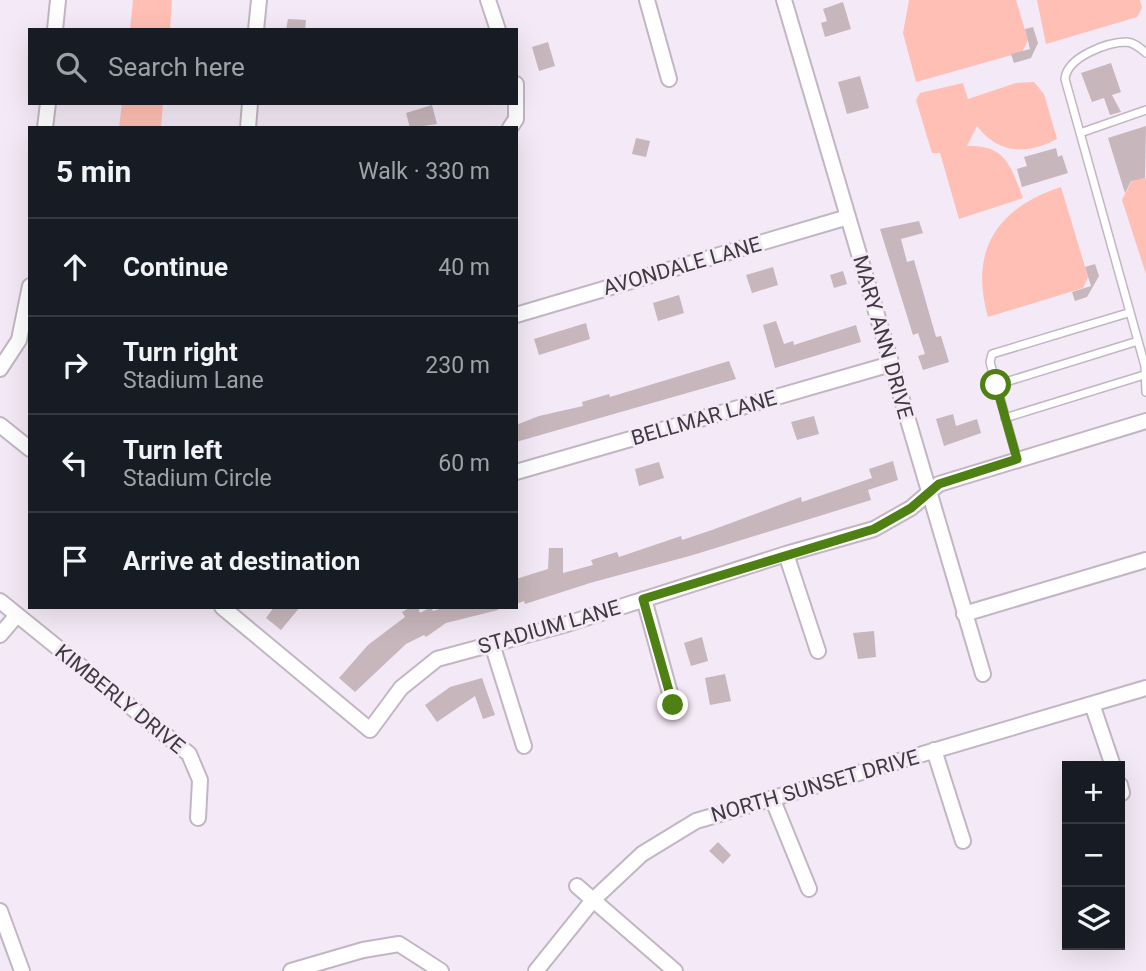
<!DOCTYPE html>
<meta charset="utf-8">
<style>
:root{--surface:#171b24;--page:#242831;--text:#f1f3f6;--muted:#9ea1a6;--line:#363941}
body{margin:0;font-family:Roboto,sans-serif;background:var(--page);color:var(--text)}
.controls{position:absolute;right:21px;bottom:21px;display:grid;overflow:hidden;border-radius:0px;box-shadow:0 7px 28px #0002}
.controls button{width:63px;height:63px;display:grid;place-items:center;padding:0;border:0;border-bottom:2px solid var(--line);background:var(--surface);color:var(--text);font:35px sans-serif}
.stop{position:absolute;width:21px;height:21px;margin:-16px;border:5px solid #4e8013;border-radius:50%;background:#fff}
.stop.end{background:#4e8013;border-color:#fff;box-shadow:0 2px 7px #0008}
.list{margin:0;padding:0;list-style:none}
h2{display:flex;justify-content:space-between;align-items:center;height:91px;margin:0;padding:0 28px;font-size:30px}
h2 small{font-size:23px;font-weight:400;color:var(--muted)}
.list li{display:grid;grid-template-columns:46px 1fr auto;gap:21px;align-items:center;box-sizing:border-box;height:98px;padding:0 28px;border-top:2px solid var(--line)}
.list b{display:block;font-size:26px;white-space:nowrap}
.list p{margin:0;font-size:23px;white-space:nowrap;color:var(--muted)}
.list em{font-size:23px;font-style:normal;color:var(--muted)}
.icon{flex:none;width:38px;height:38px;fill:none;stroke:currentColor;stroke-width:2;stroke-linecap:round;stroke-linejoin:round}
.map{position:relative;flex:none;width:1146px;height:971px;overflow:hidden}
.search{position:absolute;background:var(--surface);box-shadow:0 7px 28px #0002;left:28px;top:28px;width:490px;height:77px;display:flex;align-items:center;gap:18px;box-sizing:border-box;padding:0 24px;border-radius:0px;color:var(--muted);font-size:26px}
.panel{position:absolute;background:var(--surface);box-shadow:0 7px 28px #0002;left:28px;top:126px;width:490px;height:483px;border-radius:0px}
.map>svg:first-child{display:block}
</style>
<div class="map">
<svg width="1146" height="971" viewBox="0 0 1146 971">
<rect width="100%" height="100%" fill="#f4e9f6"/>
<!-- green -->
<path fill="#ffbfb4" d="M133,0H172L170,30H130Z
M909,0H1016L1028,40L1022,52L916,82L903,33Z
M1037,0H1140L1142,8L1137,17L1046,44Z
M1034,82L1044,94L1057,139C1026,155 998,154 977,126L967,146C1006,144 1011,167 1023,198L959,219L940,153H932L916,100L920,93L963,83L968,99L1016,83Z
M122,103H163L161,128H119Z
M1146,178V274L1122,200L1132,180Z
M1061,187L1088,277L1083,288L988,317C969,250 997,208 1061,187Z"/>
<!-- building -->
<path fill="#c7b6bb" d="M843,2L851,29L825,37L821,23L827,21L823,9Z
M288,19L306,20L305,30H286Z
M1033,27L1038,43L1031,58L1014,63L1011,54L1030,49L1025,29Z
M548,42L555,66L539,71L532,47Z
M1111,63L1121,92L1112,95L1121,112L1110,115L1104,98L1092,102L1081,73Z
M860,76L869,108L847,114L838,82Z
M432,105L437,124L410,128L406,113Z
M1146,126L1145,178L1131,181L1125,193L1108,138Z
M636,138L650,141L646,157L632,154Z
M1056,148L1058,157L1062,155L1068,173L1022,187L1017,169L1027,166L1024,157Z
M919,221L923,233L901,239L907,262L914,260L936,337L941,336L949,362L923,370L918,356L925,354L918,333L913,335L880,229Z
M1095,264L1099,276L1087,297L1075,301L1072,292L1091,286L1085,267Z
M773,267L778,285L752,293L746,275Z
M843,271L847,284L834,288L830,275Z
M679,295L684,313L658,321L653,303Z
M776,321L784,344L793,341L794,345L856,325L861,342L775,368L763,325Z
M586,323L590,339L539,355L534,339Z
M729,361L736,379L516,442V425L539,416L583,406L582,402L609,394L610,397Z
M953,414L956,426L977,419L981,433L944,446L936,419Z
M814,416L819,434L797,440L791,422Z
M893,461L898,480L868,490L871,500L693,555L590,583L525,604L524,601L516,604V579L548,569L549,548H563V573L593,565L591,560L617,552L619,557L681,536L682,540L712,530L801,497L802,502L872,478L869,469Z
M659,462L664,478L639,486L635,469Z
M274,607H300L281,630L266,618Z
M411,607H418L420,613L431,607L433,611L446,607H498V610L446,623L426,637L424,635L406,644L355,692L339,678L368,645L405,617L402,612Z
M874,631L876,657L858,659L853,633Z
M702,637L708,661L691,666L684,643Z
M725,674L731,701L710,705L705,678Z
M482,678L495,715L483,719L475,696L437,722L425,705L450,687Z
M718,842L731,855L723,864L709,851Z"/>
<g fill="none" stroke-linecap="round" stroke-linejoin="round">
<defs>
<path id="service" d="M1146,53C1140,48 1135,43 1127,42C1107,42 1067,57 1065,79L1145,366L1146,392
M1080,133L1146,110
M996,385L1138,341
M1005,418L1144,375
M1017,459L990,362L992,354L1128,313"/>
<path id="minor" d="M488,0L498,30
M647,0L669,79
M784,0L983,674
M55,30L58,0
M256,30L259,0
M45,128L48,103
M248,128L250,103
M510,128L516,119V84
M516,315L848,217
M0,369L19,340L30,286
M0,425L30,449
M516,472L891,364
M786,554L818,651
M644,599L673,704
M0,601L189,754L200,780L198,818
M222,607L370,730L401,688L437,659L567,624L786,554L874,529L911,508L939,484L1146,421
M964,614L1146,560
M0,635L17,615
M492,644L524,746
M1092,704L1113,766
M934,750L963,841
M1120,785L1122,793
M772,798L809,889
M577,886L675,971
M0,911L22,971
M291,971L363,950L399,944L441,971
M536,971L593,900L642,854L696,821L1146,688"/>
</defs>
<!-- service casing -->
<use href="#service" stroke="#c1b6c2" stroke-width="10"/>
<!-- minor casing -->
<use href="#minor" stroke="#c1b6c2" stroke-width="18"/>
<!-- service -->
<use href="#service" stroke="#fff" stroke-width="7"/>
<!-- minor -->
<use href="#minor" stroke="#fff" stroke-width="14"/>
</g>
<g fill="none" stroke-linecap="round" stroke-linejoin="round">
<!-- route -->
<path stroke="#4e8013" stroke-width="9" d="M673,705L643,599L874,529L911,508L939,484L1017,459L996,385"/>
</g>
<g text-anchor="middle" stroke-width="6" stroke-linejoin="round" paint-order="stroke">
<!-- street labels -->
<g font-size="21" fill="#3e3a3f" stroke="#f4e9f6">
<text transform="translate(682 266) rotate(-16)" y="7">AVONDALE LANE</text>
<text transform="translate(883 337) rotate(74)" y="7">MARY ANN DRIVE</text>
<text transform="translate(704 418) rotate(-16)" y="7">BELLMAR LANE</text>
<text transform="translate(549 627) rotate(-16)" y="7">STADIUM LANE</text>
<text transform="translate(120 699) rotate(39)" y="7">KIMBERLY DRIVE</text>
<text transform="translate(815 786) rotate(-16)" y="7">NORTH SUNSET DRIVE</text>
</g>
</g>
</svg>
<div class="controls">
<button>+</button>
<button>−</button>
<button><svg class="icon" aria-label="layers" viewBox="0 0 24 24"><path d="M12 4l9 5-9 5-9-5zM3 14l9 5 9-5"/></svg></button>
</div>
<div class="stop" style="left:996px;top:385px"></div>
<div class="stop end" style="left:673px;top:705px"></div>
<div class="search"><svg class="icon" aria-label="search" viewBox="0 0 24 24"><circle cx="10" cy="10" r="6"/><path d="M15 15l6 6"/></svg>Search here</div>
<section class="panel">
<h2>5 min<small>Walk · 330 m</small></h2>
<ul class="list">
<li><svg class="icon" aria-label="ahead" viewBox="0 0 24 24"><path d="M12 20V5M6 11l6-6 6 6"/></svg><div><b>Continue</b></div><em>40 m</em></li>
<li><svg class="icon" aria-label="right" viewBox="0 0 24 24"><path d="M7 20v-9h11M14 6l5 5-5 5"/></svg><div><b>Turn right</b><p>Stadium Lane</p></div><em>230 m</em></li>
<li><svg class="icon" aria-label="left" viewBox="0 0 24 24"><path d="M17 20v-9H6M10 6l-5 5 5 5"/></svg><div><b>Turn left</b><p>Stadium Circle</p></div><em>60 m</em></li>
<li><svg class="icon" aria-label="arrive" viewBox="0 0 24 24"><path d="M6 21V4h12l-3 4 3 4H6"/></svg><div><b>Arrive at destination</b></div></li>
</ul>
</section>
</div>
